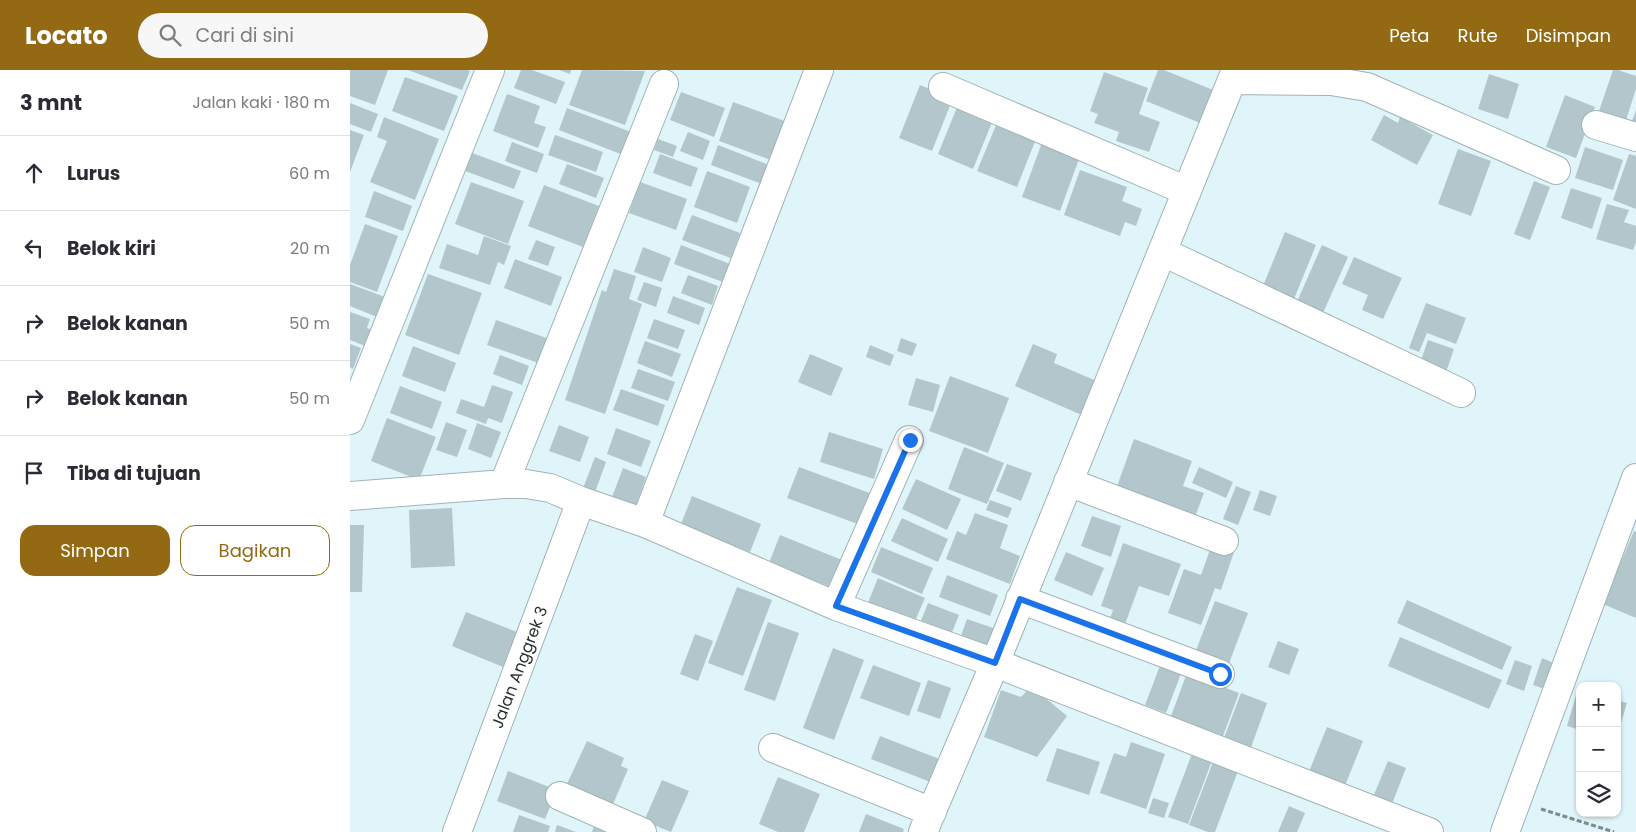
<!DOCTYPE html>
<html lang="id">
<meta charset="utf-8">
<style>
:root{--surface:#fff;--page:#f7f7f7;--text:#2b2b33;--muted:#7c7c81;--line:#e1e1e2;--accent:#936913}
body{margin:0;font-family:Poppins,sans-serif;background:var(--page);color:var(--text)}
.controls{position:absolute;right:15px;bottom:15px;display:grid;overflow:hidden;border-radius:10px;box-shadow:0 1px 4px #0004}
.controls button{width:45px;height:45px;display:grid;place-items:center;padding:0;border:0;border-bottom:1px solid var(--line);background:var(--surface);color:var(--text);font:25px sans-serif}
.stop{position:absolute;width:15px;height:15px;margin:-11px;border:4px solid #1a73e8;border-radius:50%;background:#fff}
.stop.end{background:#1a73e8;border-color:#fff;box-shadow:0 1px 5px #0008}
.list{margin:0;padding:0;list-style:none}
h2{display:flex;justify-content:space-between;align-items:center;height:65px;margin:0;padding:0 20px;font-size:21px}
h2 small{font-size:16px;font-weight:400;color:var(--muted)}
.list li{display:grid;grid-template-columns:32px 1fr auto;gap:15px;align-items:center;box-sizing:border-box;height:75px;padding:0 20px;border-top:1px solid var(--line)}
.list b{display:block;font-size:19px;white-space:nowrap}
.list em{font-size:16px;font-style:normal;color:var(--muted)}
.actions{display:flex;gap:10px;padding:15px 20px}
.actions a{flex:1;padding:11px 0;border:1px solid var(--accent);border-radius:15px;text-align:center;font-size:18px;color:var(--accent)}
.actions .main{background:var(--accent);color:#fff}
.icon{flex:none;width:28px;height:28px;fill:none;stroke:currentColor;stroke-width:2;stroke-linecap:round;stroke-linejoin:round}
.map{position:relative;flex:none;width:1286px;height:762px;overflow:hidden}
header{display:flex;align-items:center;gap:30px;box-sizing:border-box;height:70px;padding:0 25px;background:var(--accent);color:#fff}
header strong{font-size:24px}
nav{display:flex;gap:28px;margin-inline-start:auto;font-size:18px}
.search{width:350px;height:45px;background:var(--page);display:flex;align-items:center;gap:12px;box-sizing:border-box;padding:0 18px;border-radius:28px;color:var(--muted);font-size:19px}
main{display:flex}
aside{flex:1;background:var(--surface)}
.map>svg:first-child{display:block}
</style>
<header>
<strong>Locato</strong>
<div class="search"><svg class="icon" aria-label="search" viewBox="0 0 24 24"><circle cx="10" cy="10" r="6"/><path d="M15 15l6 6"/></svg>Cari di sini</div>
<nav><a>Peta</a><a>Rute</a><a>Disimpan</a></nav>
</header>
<main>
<aside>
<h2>3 mnt<small>Jalan kaki · 180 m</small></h2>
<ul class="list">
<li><svg class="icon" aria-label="ahead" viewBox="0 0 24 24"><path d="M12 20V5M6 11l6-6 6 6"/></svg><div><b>Lurus</b></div><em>60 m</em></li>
<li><svg class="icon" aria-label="left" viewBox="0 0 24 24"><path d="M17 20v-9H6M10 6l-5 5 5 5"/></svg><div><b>Belok kiri</b></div><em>20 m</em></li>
<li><svg class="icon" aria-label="right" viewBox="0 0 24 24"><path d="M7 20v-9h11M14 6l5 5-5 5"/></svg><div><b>Belok kanan</b></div><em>50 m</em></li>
<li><svg class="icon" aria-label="right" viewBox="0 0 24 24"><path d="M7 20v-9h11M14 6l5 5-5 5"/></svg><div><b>Belok kanan</b></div><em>50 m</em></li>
<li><svg class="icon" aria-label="arrive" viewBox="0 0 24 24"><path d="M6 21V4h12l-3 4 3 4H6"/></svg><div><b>Tiba di tujuan</b></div></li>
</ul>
<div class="actions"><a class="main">Simpan</a><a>Bagikan</a></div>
</aside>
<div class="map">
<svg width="1286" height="762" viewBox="0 0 1286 762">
<rect width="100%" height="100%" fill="#e0f5fa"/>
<!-- building -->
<path fill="#b2c6cb" d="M0,0H38L25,35L0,26Z
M58,0H117L120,1L112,20Z
M171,0H182L215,12L206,34L164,18Z
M209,0H221L220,4Z
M232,0L295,1L275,55L219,35Z
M808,0H814L868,22L855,55L796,31Z
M1263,0H1268L1286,6V19L1275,53L1248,44Z
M754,2L798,18L789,44L810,52L799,82L766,71L769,62L744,53L748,44L740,41Z
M1139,4L1169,14L1158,49L1128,39Z
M55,7L108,26L94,61L42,41Z
M570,15L603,28L582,81L549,68Z
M331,22L375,38L364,67L320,50Z
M157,24L190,36L184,53L196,57L188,78L143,61Z
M1215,25L1245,37L1226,88L1196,77Z
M610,30L645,45L623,99L588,84Z
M383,32L443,54L429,93L369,71Z
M0,33L28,44L21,62L0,54Z
M217,38L281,62L273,85L209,60Z
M1286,40V53L1282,51Z
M1034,45L1048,53L1050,47L1083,65L1067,95L1021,70Z
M34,47L89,69L65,130L20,112L37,71L27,67Z
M649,48L688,64L667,117L627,101Z
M0,60L14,65L0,102Z
M338,62L360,71L353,90L330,81Z
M205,65L253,82L246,102L198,85Z
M694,67L732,81L710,141L672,127Z
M308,69L327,76L323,87L304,80Z
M162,72L194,84L187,103L155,91Z
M368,75L419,95L412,114L361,95Z
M1235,77L1273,90L1263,120L1225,108Z
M1108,79L1141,91L1121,146L1088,134Z
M122,83L171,101L164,119L115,101Z
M310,84L348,98L341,117L303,103Z
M1279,84L1286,86V139L1263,130Z
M217,94L254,108L246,128L209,114Z
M730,100L777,117L772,131L792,139L786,156L775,152L770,166L714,145Z
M357,101L400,117L387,153L344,137Z
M1184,111L1200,117L1180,170L1164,164Z
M121,112L174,131L158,174L105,154Z
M290,112L337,129L326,160L279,143Z
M194,115L249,136L233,177L178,156Z
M1221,118L1252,128L1242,159L1211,148Z
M24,121L62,136L53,161L15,147Z
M1257,134L1279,140L1274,152L1286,156V172L1283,180L1246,169Z
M342,145L390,163L381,188L332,170Z
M15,154L48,166L27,222L0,212V195Z
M935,162L966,175L944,229L913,216Z
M134,166L161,176L154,195L148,192L140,215L89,198L97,174L128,185Z
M186,170L205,177L198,196L178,189Z
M331,175L380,194L373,212L324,194Z
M972,175L998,187L972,245L946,234Z
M293,177L321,188L312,212L284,202Z
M1004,187L1052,208L1033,249L1012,240L1018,225L992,214Z
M165,189L212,207L201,236L154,218Z
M264,199L286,206L279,229L292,234L255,344L215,330L252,220L256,222Z
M78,204L132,223L109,285L55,265Z
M338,205L368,216L362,235L331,223Z
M294,212L312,218L306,237L287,230Z
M0,214L35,227L27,247L0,236Z
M323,226L355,238L349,255L317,243Z
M1076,233L1116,248L1106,274L1077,263L1069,282L1059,278Z
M0,242L20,249L17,258L29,263L23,279L0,270Z
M304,249L335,260L328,279L297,268Z
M146,250L202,270L194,295L137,275Z
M551,268L567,274L562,286L547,281Z
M1078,270L1104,279L1095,305L1069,296Z
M295,271L331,284L322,307L287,293Z
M0,274L11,278L3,299L0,297Z
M683,274L707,284L704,293L749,312L734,346L665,316Z
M520,275L544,285L540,296L516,287Z
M63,276L106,293L95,322L52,306Z
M460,284L493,298L481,326L448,312Z
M150,285L179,296L172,315L143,304Z
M288,299L325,312L318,331L281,318Z
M600,306L659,328L638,383L579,361Z
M566,308L590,315L583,342L558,335Z
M142,315L163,322L152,353L138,348L136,354L106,343L111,329L134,337Z
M50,316L92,332L82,359L40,343Z
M271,319L315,335L308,356L263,340Z
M37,348L86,367L69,410L21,391Z
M96,352L117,360L107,387L86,380Z
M127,353L151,362L141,388L118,379Z
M209,355L239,367L230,392L199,381Z
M266,358L301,371L291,397L257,384Z
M479,362L533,379L524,409L470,392Z
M784,369L842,391L833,416L854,423L842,455L766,419Z
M614,377L654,393L637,434L598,419Z
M245,387L256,392L244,425L232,421Z
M657,394L682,403L671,431L646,421Z
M449,397L525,425L513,456L437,428Z
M849,397L883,412L876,428L842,413Z
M273,398L296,407L283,444L259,435Z
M566,409L611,429L597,460L552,439Z
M886,416L901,422L888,455L873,449Z
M910,420L927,426L920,446L903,440Z
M342,426L411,454L400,482L331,454Z
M640,430L662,438L658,448L636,440Z
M102,438L105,496L61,498L59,440Z
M625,443L658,455L650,478L670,486L660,514L596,489L607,461L616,465Z
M742,446L771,456L761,487L731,476Z
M552,448L598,469L588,492L541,471Z
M0,455H14L12,522H0Z
M1284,461L1286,462V548L1253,534Z
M430,465L492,490L481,517L419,493Z
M773,473L831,494L819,526L789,516L774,557L759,551L763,540L751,536Z
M862,474L884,482L871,520L865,518L851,555L818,543L834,499L851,505Z
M531,477L583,498L572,524L521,502Z
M716,482L754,498L742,526L704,510Z
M597,505L648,525L640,546L589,527Z
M528,508L575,528L561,560L515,540Z
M387,517L422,530L393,606L358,593Z
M1057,530L1162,577L1152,600L1047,553Z
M865,531L898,543L878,596L845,583Z
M578,533L609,545L598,572L567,561Z
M116,542L167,562L153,597L102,576Z
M617,549L646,559L635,587L607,577Z
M418,552L449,563L425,631L394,620Z
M345,564L363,571L348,611L330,604Z
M1050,567L1152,610L1139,639L1038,596Z
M928,571L949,579L939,605L918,597Z
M483,578L514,590L484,670L453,658Z
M1192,588L1206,594L1197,620L1183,615Z
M1165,590L1182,596L1174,621L1156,614Z
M811,593L832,601L816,643L795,635Z
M523,595L571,613L559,646L510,628Z
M837,603L889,623L873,666L821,646Z
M578,610L601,618L590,649L567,641Z
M1229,615H1230V660L1217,656Z
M681,616L717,646L687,687L634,667L651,620L671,627Z
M891,623L917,633L899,683L872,673Z
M1267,630L1277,633L1268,663H1267Z
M977,657L1013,671L994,718L958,704Z
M530,666L592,690L583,713L521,689Z
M237,671L274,688L271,696L278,699L261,739L215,718Z
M781,672L815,684L796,739L750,723L764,683L776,687Z
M707,678L750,692L739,725L696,711Z
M843,681L863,688L838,754L818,747Z
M866,684L891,693L865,762H858L839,755Z
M1038,691L1056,698L1042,734L1023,727Z
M158,701L207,720L195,749L147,731Z
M428,707L470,724L454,762H428L409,754Z
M312,710L339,721L321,762L294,751Z
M803,728L819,733L814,748L798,743Z
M939,736L955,743L947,762H928Z
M516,744L554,759L553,762H509Z
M169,745L200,756L198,762H163Z
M207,755L226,762H205Z
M244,756L260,762H242Z"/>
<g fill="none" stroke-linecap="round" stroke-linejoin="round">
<defs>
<path id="minor" d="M883,10L981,11L1017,17L1206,100
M593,17L837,121
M1246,55L1286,67
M813,182L1111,323
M0,350L140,0
M718,412L874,471
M154,414L314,14
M0,426L154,414H176L200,418L231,431L295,453L486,536L645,593L1079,762
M295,453L469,0
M670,529L870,604
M486,536L559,370
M423,678L582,742
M210,726L292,762
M107,762L231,431
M573,762L645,593L886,0
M1155,762L1286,408"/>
</defs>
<!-- minor casing -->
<use href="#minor" stroke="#9fb3b9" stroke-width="30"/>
<!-- path -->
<path stroke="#7d8b8f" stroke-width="3" stroke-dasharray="5 2.5" stroke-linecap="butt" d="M1191,739L1264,762"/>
<!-- minor -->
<use href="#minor" stroke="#fff" stroke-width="28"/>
</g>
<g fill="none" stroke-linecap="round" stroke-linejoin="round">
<!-- route -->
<path stroke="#1a73e8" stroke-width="6" d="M560,370L486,536L645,593L670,529L870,604"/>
</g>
<g text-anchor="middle" stroke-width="4" stroke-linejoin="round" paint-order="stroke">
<!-- street labels -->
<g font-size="16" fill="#262e30" stroke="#fdfdfd">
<text transform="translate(169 597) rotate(-69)" y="6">Jalan Anggrek 3</text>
</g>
</g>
</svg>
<div class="controls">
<button>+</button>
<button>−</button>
<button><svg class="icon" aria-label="layers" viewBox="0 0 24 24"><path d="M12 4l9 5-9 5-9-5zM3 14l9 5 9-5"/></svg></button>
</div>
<div class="stop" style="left:870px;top:604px"></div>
<div class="stop end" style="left:560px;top:370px"></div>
</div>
</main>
